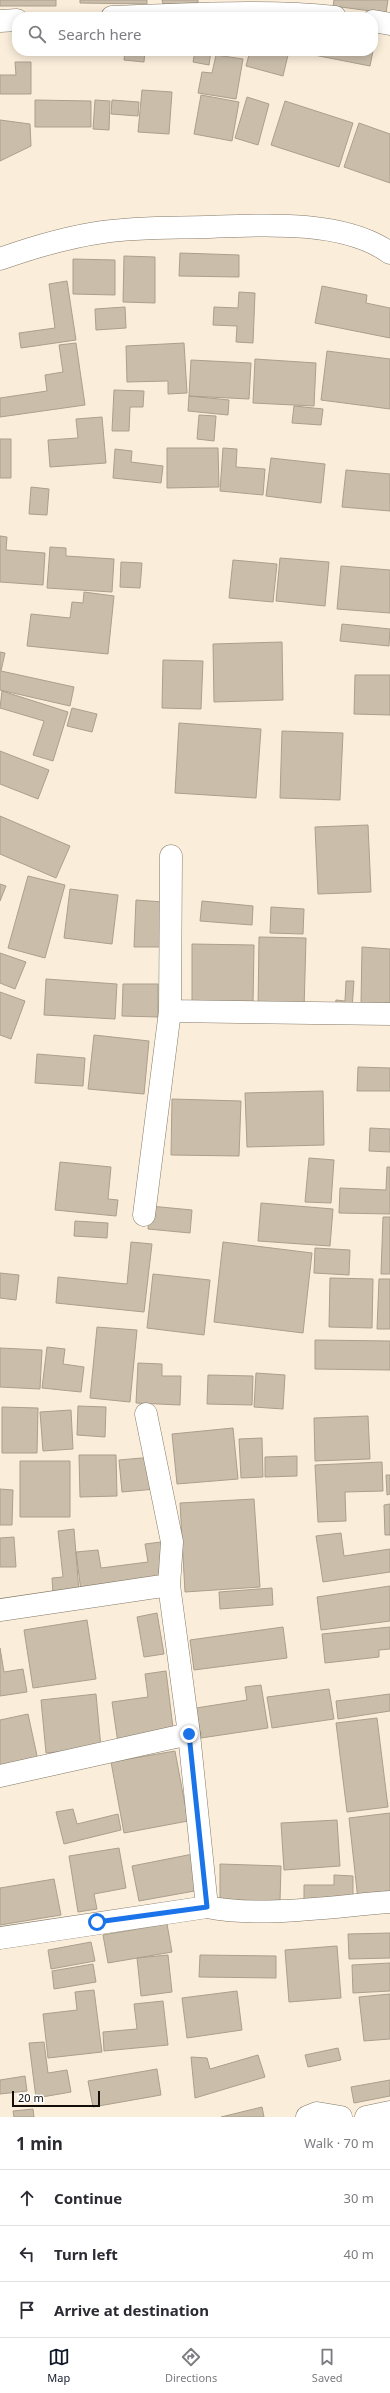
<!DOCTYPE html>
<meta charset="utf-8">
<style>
:root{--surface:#fff;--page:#f7f7f7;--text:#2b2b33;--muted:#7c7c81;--line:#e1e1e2;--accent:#111827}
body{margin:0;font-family:"Noto Sans",sans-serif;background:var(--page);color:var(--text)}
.scale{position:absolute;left:12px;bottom:10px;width:88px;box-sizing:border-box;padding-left:4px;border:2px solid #130e08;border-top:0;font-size:11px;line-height:14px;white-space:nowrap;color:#130e08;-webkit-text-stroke:3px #fff;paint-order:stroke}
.stop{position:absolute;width:12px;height:12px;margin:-9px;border:3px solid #1a73e8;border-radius:50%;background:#fff}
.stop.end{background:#1a73e8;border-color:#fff;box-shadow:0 1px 4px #0008}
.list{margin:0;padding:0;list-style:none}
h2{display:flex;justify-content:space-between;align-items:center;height:52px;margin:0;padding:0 16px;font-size:17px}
h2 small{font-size:13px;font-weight:400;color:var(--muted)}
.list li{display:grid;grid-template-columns:26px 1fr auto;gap:12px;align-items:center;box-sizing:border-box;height:56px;padding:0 16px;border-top:1px solid var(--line)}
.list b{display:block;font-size:15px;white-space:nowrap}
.list em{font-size:13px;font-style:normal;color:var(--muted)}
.icon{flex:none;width:22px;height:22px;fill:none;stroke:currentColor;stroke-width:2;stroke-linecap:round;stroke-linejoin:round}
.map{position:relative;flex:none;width:390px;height:2117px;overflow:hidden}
.search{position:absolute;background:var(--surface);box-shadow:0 2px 10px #0003;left:12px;right:12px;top:12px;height:44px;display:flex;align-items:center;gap:10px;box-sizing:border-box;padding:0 14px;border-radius:16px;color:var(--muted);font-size:15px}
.sheet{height:220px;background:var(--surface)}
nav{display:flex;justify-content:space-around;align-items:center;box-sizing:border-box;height:56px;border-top:1px solid var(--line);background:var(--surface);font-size:11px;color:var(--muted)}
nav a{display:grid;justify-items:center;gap:2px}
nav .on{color:var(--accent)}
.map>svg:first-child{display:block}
</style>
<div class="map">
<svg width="390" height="2117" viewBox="0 0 390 2117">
<rect width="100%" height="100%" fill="#faedda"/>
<!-- building -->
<path fill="#cabeab" stroke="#ab9f8d" d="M0,0H56V6H0Z
M80,0H147V4L80,3Z
M162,0H198V3L163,4Z
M334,0H388L386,13L333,6Z
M125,51H145L144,62L124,60Z
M195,51H211L209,65L193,62Z
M250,51H289L283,76L246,66Z
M304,51H373L370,66L304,53Z
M216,55L243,59L236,99L198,93L202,72L212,73Z
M15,62H31V94H0V75H16Z
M142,90L172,92L169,134L138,132Z
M201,95L239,102L232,141L194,134Z
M247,97L269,104L258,145L235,138Z
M35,100L91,101V127H35Z
M95,100L110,101L109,130L93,129Z
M112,100L139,102L138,116L111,114Z
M285,101L353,123L339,167L271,145Z
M0,120L30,124L31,146L0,161Z
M359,123L390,134V183L344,167Z
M180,253L239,255V277L179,276Z
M124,256L155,257V303L123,302Z
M73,259L115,260V295L73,294Z
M67,281L76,340L21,348L19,333L55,328L49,284Z
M322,286L367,295L366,303L390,308V338L315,323Z
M239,292L255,293L253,343L236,342L237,326L213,325L214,307L238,308Z
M125,307L126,328L96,330L95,309Z
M76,343L85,405L0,417V398L47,391L45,375L63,372L59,345Z
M184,343L187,393L168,394V381L127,382L126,346Z
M327,351L390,359V409L321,400Z
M255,359L316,363L314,406L253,403Z
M191,360L251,363L249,399L189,396Z
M114,390L144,391L143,407H130L129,431H112Z
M189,396L229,400L228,415L188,411Z
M294,406L323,409L321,425L292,423Z
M199,415L216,416L214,441L197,439Z
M102,417L106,463L50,467L48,440L78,438L76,419Z
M0,439H11V478H0Z
M167,448H218L219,487L167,488Z
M223,448L237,449L236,467L265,469L263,495L220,491Z
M115,449L132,451L131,462L163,466L161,483L113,478Z
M271,458L325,464L321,503L266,496Z
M346,470L390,474V511L342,507Z
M31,487L49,489L47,515L29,514Z
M0,536L7,537L6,550L45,553L43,585L0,582Z
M50,547L66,548V556L114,559L112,592L47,588Z
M280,558L329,562L325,606L276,601Z
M233,560L277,564L273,602L229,598Z
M121,562L142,563L140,588L120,587Z
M341,566L390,570V613L337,609Z
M84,592L114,596L108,654L27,646L31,614L70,618L72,602L83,603Z
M342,624L390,629L389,646L340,641Z
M282,642L283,700L214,702L213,644Z
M0,652L5,653L1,671L74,687L70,706L0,690Z
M163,660L203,661L201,709L162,708Z
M355,675H390V715L354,714Z
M2,691L68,712L53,761L33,755L44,721L0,708Z
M72,708L97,714L92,732L67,726Z
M179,723L261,729L256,798L175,793Z
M282,731L343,733L340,800L280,798Z
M0,751L49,770L38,799L0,784Z
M0,816L70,846L56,878L0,854Z
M368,825L371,892L318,894L315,827Z
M28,876L65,885L45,958L8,948Z
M0,884L6,886L0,901Z
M70,889L118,895L112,944L64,938Z
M136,900L163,902L161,947H134Z
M202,901L253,906L252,925L200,921Z
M271,907L304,909L303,934L270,933Z
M259,937L306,938L304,1010L258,1009Z
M192,944L254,945L253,1004L192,1003Z
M362,947L390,949V1005L361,1004Z
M0,953L26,962L15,989L0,983Z
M46,979L117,984L115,1019L44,1015Z
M346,981H354L352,1009L335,1008L336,1000L345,1001Z
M123,984H158V1017L122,1016Z
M0,992L25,1001L11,1039L0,1035Z
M94,1035L149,1041L144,1094L88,1089Z
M37,1054L85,1058L83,1086L35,1083Z
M358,1067L390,1068V1091H357Z
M323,1091L324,1145L247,1147L245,1093Z
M172,1099L241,1101L239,1156L171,1155Z
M370,1128L390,1129V1152L369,1151Z
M309,1158L334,1160L331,1203L305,1202Z
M60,1162L111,1167L108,1199L118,1200L116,1216L55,1210Z
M387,1167H390V1214L339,1213L340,1188L386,1190Z
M261,1203L333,1209L330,1246L258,1241Z
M150,1206L192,1210L190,1233L148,1229Z
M383,1217H390V1274H381Z
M75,1221L108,1223L107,1238L74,1236Z
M131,1242L152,1244L144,1312L56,1303L58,1277L127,1284Z
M223,1242L312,1253L303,1333L214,1322Z
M315,1248L350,1250L349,1275L314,1273Z
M0,1273L19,1275L16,1300L0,1298Z
M153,1274L210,1280L204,1335L147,1328Z
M330,1278L373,1279L372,1328L329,1327Z
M379,1279H390V1329H377Z
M97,1327L137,1330L130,1402L90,1398Z
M315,1340L390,1341V1370L315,1369Z
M47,1347L65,1349L63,1364L84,1367L81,1392L42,1388Z
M0,1348L42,1350L40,1389L0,1387Z
M138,1363L162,1364V1376H181L180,1405L136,1403Z
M256,1373L285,1375L283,1409L254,1407Z
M208,1375L253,1376L252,1405L207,1404Z
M78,1406L106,1407L105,1437L77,1435Z
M2,1407L38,1408L37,1453H2Z
M71,1410L73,1449L43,1451L40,1412Z
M368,1416L370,1459L315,1461L314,1418Z
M233,1428L238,1479L177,1484L172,1434Z
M262,1438L263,1477L241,1478L239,1439Z
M79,1455H116L117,1496L80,1497Z
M297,1456V1476L265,1477V1457Z
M153,1457L156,1489L122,1492L119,1460Z
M20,1461H70V1517H20Z
M382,1462L383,1491L345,1492L346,1521L318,1522L315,1465Z
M386,1475H390V1494L387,1495Z
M0,1489L13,1490L12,1525H0Z
M254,1499L260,1587L185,1592L180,1503Z
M390,1504V1535H385L384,1505Z
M74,1529L79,1592L53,1594L52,1578L63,1577L58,1531Z
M341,1533L344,1556L390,1549V1572L323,1582L316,1536Z
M14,1537L16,1567H0V1538Z
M161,1542L166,1579L81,1591L76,1552L98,1550L101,1568L148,1562L145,1544Z
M390,1586V1621L321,1630L317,1597Z
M272,1588L273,1605L220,1609L219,1592Z
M157,1613L164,1654L144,1657L137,1617Z
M87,1620L96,1679L33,1688L24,1630Z
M283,1627L287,1658L194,1670L190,1640Z
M390,1627V1649L379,1650V1657L325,1663L322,1634Z
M0,1648L4,1672L23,1669L27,1692L0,1696Z
M166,1671L174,1736L118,1743L112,1702L148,1697L145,1674Z
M261,1685L268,1728L201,1738L196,1708L247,1700L245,1687Z
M329,1689L334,1719L272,1728L267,1697Z
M96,1694L101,1748L46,1753L41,1700Z
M390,1694V1711L338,1719L336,1701Z
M28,1714L39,1765L0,1774V1720Z
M377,1718L388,1807L347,1812L336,1723Z
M175,1751L188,1821L124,1833L111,1762Z
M73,1809L77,1824L118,1814L121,1830L64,1844L56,1812Z
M390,1813V1896L358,1900L349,1818Z
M337,1820L340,1866L284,1870L281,1823Z
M119,1848L126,1888L94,1894L97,1909L78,1912L69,1856Z
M193,1854L200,1890L139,1901L132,1866Z
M220,1864L281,1866L280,1901L220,1900Z
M334,1875L353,1876V1902H304V1885H334Z
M54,1879L61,1915L0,1925V1888Z
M167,1924L172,1952L108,1963L103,1935Z
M390,1933V1958L349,1959L348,1934Z
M91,1942L95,1961L51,1969L48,1950Z
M337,1946L341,1998L289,2002L285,1950Z
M168,1955L172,1992L141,1996L137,1958Z
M200,1955L276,1956V1978L199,1977Z
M390,1963V1991L353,1993L352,1965Z
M93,1964L96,1982L54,1989L52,1971Z
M94,1990L102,2052L48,2058L43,2014L77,2010L75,1992Z
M237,1991L242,2030L187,2038L182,1998Z
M390,1994V2039L364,2041L359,1997Z
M163,2001L168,2045L104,2051L103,2032L137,2029L134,2004Z
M44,2042L48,2073L67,2070L71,2092L36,2098L29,2043Z
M338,2048L341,2060L308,2067L305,2055Z
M258,2055L265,2077L195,2098L191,2057L207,2058L210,2069Z
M157,2069L161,2095L93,2107L88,2081Z
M25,2076L27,2091L0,2094V2080Z
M390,2080V2096L354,2103L351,2087Z
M262,2107L264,2117H221Z
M33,2109L34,2117H14L13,2111Z"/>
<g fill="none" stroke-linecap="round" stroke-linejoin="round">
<defs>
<path id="minor" d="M112,17C186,15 261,9 335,17
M0,21L17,20
M373,21L390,24
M0,259C34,247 67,237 103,232C137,227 172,228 206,227C261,225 343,219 390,253
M170,1011L390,1014
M144,1215L170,1011L171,856
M146,1414L172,1542L169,1585L189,1734L207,1907
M0,1610L169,1585
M0,1776L189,1734
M0,1938L207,1907C261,1918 335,1906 390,1902
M307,2117L317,2113L341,2117
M366,2117L390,2112"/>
</defs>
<!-- minor casing -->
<use href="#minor" stroke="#857968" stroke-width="23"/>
<!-- minor -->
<use href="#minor" stroke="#fff" stroke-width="22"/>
</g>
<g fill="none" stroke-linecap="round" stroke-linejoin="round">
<!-- route -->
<path stroke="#1a73e8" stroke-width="5" d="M97,1922L207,1907L189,1734"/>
</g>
</svg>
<div class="scale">20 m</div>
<div class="stop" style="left:97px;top:1922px"></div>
<div class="stop end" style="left:189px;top:1734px"></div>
<div class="search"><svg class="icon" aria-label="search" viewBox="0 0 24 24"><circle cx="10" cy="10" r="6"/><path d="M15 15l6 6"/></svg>Search here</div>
</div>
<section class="sheet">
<h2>1 min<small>Walk · 70 m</small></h2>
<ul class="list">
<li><svg class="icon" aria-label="ahead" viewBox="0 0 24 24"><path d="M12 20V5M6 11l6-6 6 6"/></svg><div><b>Continue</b></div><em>30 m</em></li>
<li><svg class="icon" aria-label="left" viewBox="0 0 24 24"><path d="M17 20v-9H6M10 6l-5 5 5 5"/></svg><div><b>Turn left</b></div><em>40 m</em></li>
<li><svg class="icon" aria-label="arrive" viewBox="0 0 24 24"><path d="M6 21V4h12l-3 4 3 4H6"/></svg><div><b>Arrive at destination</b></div></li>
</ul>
</section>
<nav>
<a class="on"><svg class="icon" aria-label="map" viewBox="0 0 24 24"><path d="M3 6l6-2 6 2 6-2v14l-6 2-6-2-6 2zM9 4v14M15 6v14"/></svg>Map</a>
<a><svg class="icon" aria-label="directions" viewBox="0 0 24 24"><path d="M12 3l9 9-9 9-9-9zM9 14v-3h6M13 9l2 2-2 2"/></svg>Directions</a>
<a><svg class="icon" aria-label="saved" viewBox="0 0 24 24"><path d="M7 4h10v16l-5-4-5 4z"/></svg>Saved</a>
</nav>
